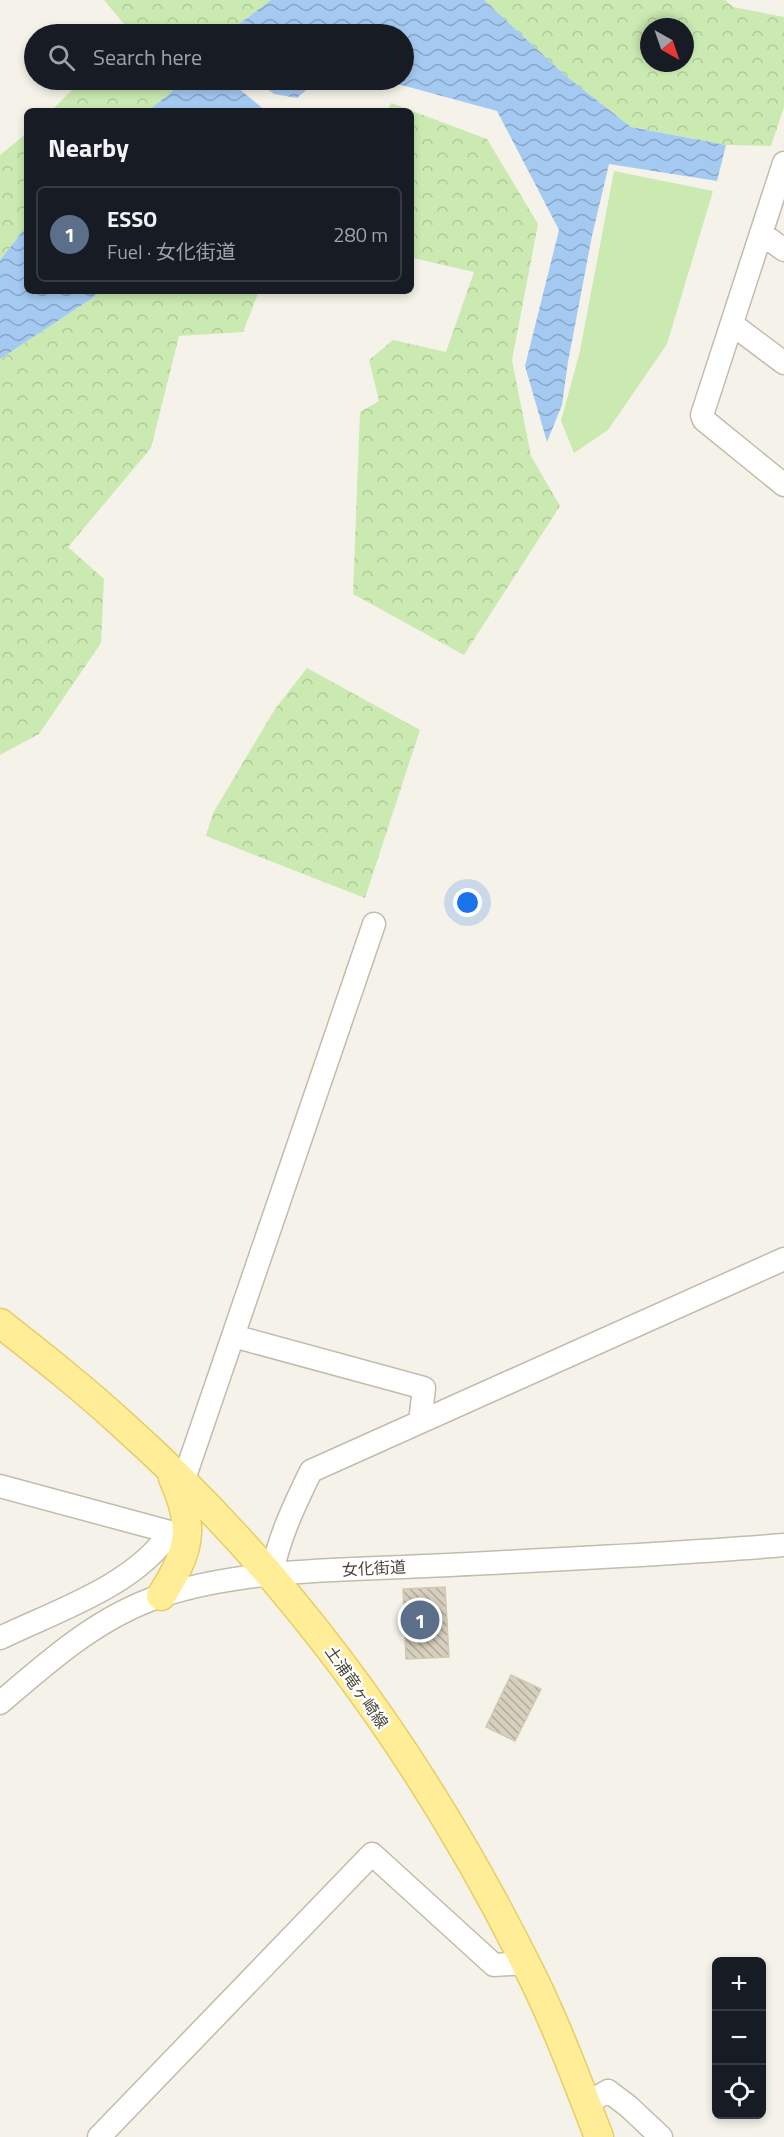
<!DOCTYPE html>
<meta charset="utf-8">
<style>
:root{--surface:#171b24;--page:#242831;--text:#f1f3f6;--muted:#9ea1a6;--line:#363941;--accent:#d93025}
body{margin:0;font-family:"Titillium Web","Noto Sans JP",sans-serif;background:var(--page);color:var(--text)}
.controls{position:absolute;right:18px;bottom:18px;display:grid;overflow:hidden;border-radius:9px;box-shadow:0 3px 9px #0003}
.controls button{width:54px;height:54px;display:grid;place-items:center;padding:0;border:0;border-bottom:2px solid var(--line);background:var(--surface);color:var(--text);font:30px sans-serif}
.compass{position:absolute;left:640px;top:18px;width:54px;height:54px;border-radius:50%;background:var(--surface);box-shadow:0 3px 9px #0003;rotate:140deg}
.you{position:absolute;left:468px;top:903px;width:21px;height:21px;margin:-15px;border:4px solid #fff;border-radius:50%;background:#1a73e8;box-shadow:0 0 0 9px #1a73e833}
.badge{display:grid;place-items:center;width:39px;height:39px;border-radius:50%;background:var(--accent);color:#fff;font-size:20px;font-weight:700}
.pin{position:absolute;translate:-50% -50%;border:3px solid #fff;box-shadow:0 2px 6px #0006}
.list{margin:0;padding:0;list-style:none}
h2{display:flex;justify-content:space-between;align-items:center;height:78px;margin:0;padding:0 24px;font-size:26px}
h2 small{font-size:20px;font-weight:400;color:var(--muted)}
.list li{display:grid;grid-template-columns:39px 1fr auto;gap:18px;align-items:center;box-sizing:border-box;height:96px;margin:0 12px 12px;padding:0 12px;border:2px solid var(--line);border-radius:9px}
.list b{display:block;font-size:22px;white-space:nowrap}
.list p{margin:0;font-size:20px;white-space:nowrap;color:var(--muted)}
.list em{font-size:20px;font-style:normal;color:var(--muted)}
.icon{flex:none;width:33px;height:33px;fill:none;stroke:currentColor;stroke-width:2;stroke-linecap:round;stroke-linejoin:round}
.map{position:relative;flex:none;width:784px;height:2137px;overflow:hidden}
.search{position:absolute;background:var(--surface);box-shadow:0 3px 9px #0003;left:24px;top:24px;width:390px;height:66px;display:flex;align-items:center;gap:15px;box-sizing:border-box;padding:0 21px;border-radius:33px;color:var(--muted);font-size:22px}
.panel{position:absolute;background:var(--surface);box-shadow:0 3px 9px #0003;left:24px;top:108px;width:390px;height:186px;border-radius:9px}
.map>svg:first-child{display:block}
</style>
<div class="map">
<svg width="784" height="2137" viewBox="0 0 784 2137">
<defs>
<pattern id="forest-crowns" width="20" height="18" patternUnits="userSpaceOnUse" patternTransform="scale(1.5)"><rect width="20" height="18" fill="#caeab1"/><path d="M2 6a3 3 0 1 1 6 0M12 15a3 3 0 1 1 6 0" fill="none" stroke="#afca99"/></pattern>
<pattern id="water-waves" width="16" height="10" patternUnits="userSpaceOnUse" patternTransform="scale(1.5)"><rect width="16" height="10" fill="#a5caf2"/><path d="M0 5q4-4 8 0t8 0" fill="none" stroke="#88a6c5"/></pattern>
<pattern id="building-back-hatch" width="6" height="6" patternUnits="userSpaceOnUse" patternTransform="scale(1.5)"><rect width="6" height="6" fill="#d7d0be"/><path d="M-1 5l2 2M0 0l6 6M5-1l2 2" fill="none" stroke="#b0aa9b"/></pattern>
</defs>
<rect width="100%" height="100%" fill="#f5f3e9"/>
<!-- forest -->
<path fill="url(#forest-crowns)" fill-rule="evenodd" d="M104,0H271L226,34H125L129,30Z
M484,0H725L733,7L784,17V107L771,146L726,145L631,127L566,76ZM649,27H685V63H649Z
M82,80H186L148,111H51Z
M391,103L487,139L538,224L512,360L531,456L560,506L464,655L353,594L360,412L379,401L369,360L393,340L446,352L474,272L413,258L411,260V111H387Z
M27,133V226L0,260V155Z
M100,291H259L243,332L179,336L151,448L68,547L104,579L101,643L39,734L0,755V359L94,297Z
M307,668L420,730L365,898L206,836L213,813L275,709Z"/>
<!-- park -->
<path fill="#caeab1" d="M614,171L713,191L667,344L608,430L574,453L561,421L580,351Z"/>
<!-- water -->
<path fill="url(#water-waves)" d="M271,0H484L566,76L631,127L726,145L717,181L609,164L592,236L568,362L562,405L547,442L525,366L559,230L497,111L383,80H404V34H226Z
M186,80H228L266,111H148Z
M255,80H318L297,98L274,94Z
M27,226V291H100L94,297L0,359V260Z"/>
<!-- building -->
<path fill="url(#building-back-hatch)" stroke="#d2c9b1" stroke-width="1.5" d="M445,1587L449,1657L406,1659L403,1589Z
M511,1675L541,1689L515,1741L486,1727Z"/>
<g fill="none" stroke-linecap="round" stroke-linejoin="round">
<defs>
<path id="minor" d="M784,163L702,415L704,420L784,485
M761,233L784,250
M732,324L784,363
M233,1336L374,924
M183,1482L233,1336L424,1388L420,1422
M0,1486L170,1532C136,1585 56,1611 0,1638
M271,1576C280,1535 293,1508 311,1471L784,1259
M0,1703C49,1661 99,1616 161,1596C242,1569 342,1570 426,1566C546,1560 665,1555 784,1545
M586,2104L608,2091L628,2106L661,2137
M99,2137L372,1854L494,1965L526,1963"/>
<path id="major" d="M0,1323C42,1356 84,1389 123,1425C291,1575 424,1761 525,1962C554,2018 576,2078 599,2137
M161,1596C190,1550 196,1529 173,1478"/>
</defs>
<!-- minor casing -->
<use href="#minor" stroke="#c1bcab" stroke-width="25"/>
<!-- major casing -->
<use href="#major" stroke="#e7ce65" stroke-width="31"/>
<!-- minor -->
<use href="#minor" stroke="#fff" stroke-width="22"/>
<!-- major -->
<use href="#major" stroke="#ffed98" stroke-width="28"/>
</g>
<g text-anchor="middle" stroke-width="5" stroke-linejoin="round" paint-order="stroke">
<!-- street labels -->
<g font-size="16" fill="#494437" stroke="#fff">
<text transform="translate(374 1568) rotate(-3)" y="6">女化街道</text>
<text transform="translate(357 1687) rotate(55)" y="6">土浦竜ヶ崎線</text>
</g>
</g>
</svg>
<div class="controls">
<button>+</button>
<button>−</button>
<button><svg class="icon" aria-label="locate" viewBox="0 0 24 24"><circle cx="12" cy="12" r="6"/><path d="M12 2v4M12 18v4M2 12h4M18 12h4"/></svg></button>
</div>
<svg class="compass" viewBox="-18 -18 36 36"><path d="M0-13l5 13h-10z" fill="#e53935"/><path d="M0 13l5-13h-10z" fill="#9ea1a6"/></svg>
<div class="you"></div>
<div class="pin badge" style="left:420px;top:1620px;background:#5c6f8a">1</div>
<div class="search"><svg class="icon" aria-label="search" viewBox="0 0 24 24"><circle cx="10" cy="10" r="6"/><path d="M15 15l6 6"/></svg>Search here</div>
<section class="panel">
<h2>Nearby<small></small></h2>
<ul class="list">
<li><span class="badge" style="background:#5c6f8a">1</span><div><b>ESSO</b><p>Fuel · 女化街道</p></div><em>280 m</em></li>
</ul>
</section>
</div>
